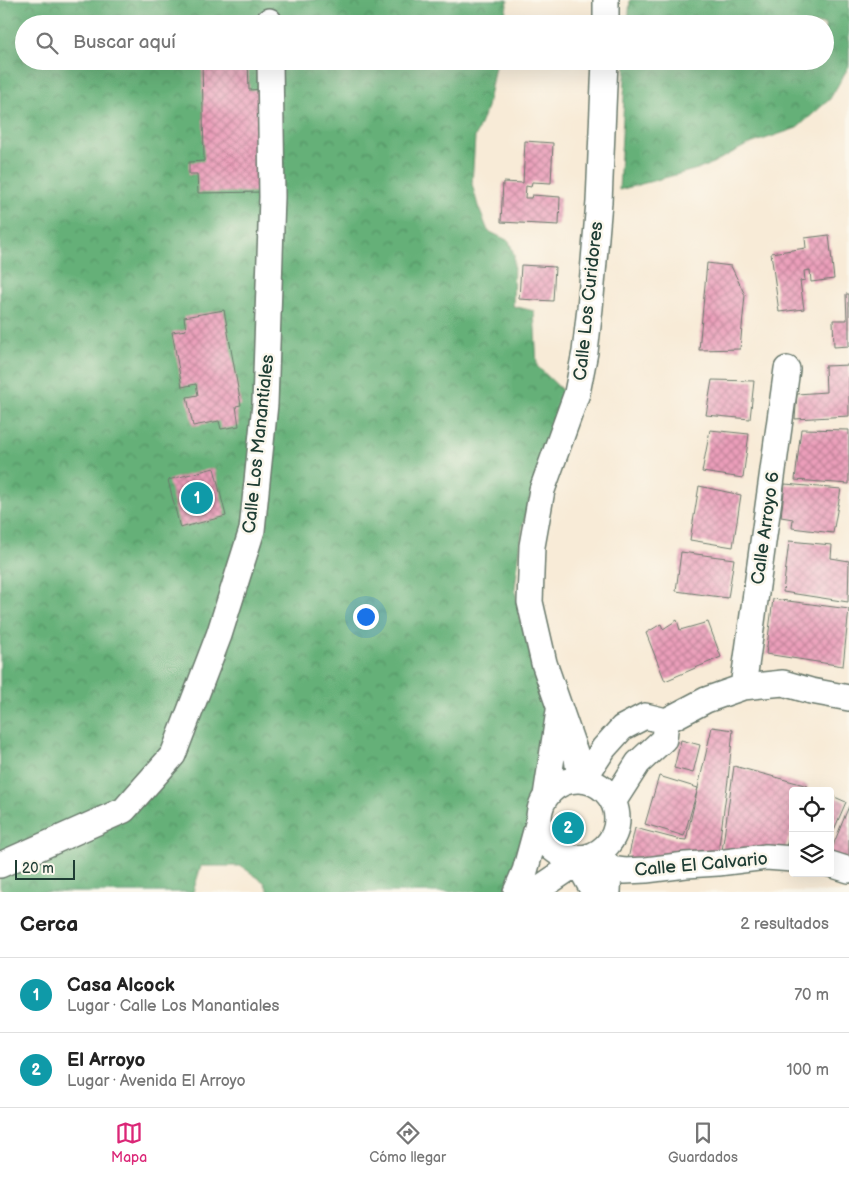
<!DOCTYPE html>
<html lang="es">
<meta charset="utf-8">
<style>
:root{--surface:#fff;--page:#f6f6f6;--text:#222;--muted:#767676;--line:#e0e0e0;--accent:#db2777}
body{margin:0;font-family:"Balsamiq Sans",sans-serif;background:var(--page);color:var(--text)}
.controls{position:absolute;right:15px;bottom:15px;display:grid;overflow:hidden;border-radius:5px;box-shadow:0 5px 20px #0002}
.controls button{width:45px;height:45px;display:grid;place-items:center;padding:0;border:0;border-bottom:1px solid var(--line);background:var(--surface);color:var(--text);font:25px sans-serif}
.scale{position:absolute;left:15px;bottom:12px;width:60px;box-sizing:border-box;padding-left:5px;border:2px solid #1f3d34;border-top:0;font-size:14px;line-height:18px;white-space:nowrap;color:#1f3d34;-webkit-text-stroke:4px #fbf7ec;paint-order:stroke}
.you{position:absolute;left:365px;top:616px;width:18px;height:18px;margin:-12px;border:4px solid #fff;border-radius:50%;background:#1a73e8;box-shadow:0 0 0 8px #1a73e833}
.badge{display:grid;place-items:center;width:32px;height:32px;border-radius:50%;background:var(--accent);color:#fff;font-size:16px;font-weight:700}
.pin{position:absolute;translate:-50% -50%;border:2px solid #fff;box-shadow:0 1px 5px #0006}
.list{margin:0;padding:0;list-style:none}
h2{display:flex;justify-content:space-between;align-items:center;height:65px;margin:0;padding:0 20px;font-size:21px}
h2 small{font-size:16px;font-weight:400;color:var(--muted)}
.list li{display:grid;grid-template-columns:32px 1fr auto;gap:15px;align-items:center;box-sizing:border-box;height:75px;padding:0 20px;border-top:1px solid var(--line)}
.list b{display:block;font-size:19px;white-space:nowrap}
.list p{margin:0;font-size:16px;white-space:nowrap;color:var(--muted)}
.list em{font-size:16px;font-style:normal;color:var(--muted)}
.icon{flex:none;width:28px;height:28px;fill:none;stroke:currentColor;stroke-width:2;stroke-linecap:round;stroke-linejoin:round}
.map{position:relative;flex:none;width:849px;height:892px;overflow:hidden}
.search{position:absolute;background:var(--surface);box-shadow:0 5px 20px #0002;left:15px;right:15px;top:15px;height:55px;display:flex;align-items:center;gap:12px;box-sizing:border-box;padding:0 18px;border-radius:28px;color:var(--muted);font-size:19px}
.sheet{height:215px;background:var(--surface)}
nav{display:flex;justify-content:space-around;align-items:center;box-sizing:border-box;height:70px;border-top:1px solid var(--line);background:var(--surface);font-size:14px;color:var(--muted)}
nav a{display:grid;justify-items:center;gap:2px}
nav .on{color:var(--accent)}
.map>svg:first-child{display:block}
</style>
<div class="map">
<svg width="849" height="892" viewBox="0 0 849 892">
<defs>
<pattern id="forest-crowns" width="20" height="18" patternUnits="userSpaceOnUse" patternTransform="scale(1.25)"><rect width="20" height="18" fill="#65b078"/><path d="M2 6a3 3 0 1 1 6 0M12 15a3 3 0 1 1 6 0" fill="none" stroke="#539063"/></pattern>
<pattern id="building-cross-hatch" width="8" height="8" patternUnits="userSpaceOnUse" patternTransform="scale(1.25)"><rect width="8" height="8" fill="#eb9eba"/><path d="M0 0l8 8M0 8l8-8" fill="none" stroke="#be8298"/></pattern>
</defs>
<rect width="100%" height="100%" fill="#fbf7ec"/>
<filter id="ink" filterUnits="userSpaceOnUse"><feTurbulence type="fractalNoise" baseFrequency=".02" numOctaves="2"/><feDisplacementMap in="SourceGraphic" scale="10" xChannelSelector="R" yChannelSelector="G"/><feConvolveMatrix kernelMatrix="1 2 1 2 8 2 1 2 1" color-interpolation-filters="sRGB"/></filter>
<filter id="wash" filterUnits="userSpaceOnUse"><feTurbulence type="fractalNoise" baseFrequency=".0096" numOctaves="4" result="noise"/><feDisplacementMap in="SourceGraphic" scale="20" xChannelSelector="R" yChannelSelector="G"/><feGaussianBlur stdDeviation="1.12" result="paint"/><feColorMatrix in="noise" values="0 0 0 0 0 0 0 0 0 0 0 0 0 0 0 0 0 1.4 0 .05"/><feComposite in="paint" operator="in"/></filter>
<g filter="url(#wash)">
<rect width="100%" height="100%" fill="#f8ebd7"/>
<!-- forest -->
<path fill="url(#forest-crowns)" stroke="#427656" d="M0,0H508L503,24H24V61H496L487,107L475,137L472,184L478,206L488,231L509,241L514,255L513,306L534,311L537,366L563,391L538,467L523,525L515,588L520,617L547,715L544,773L534,815L511,881L502,892H269L264,882L241,866H201L193,892H3L0,887Z
M630,0H849V66L830,99L797,128L747,145L705,167L619,190L626,61H825V24H628Z"/>
<g id="blocks">
<!-- building -->
<path fill="url(#building-cross-hatch)" d="M202,61H248L249,90L265,89L267,192L198,193L197,174H189V162L204,161Z
M525,141L553,143L551,183L532,182L531,187L526,186L525,198H531L532,195L560,197L559,225L501,222L503,182L523,183Z
M829,235L834,279L811,282L810,270L804,271L805,280L800,281L804,309L779,312L771,253L806,248L805,238Z
M707,263L731,266L745,295L740,349L699,350Z
M521,265L555,267L553,301L519,299Z
M846,294H849V346L834,347L833,320H847Z
M224,310L241,405L236,406L239,426L221,429L219,421L193,426L187,397L198,395L196,384L182,387L172,332L186,330L184,317Z
M849,365V416L795,419L797,394L826,392L825,366Z
M712,380L754,381L750,419L706,415Z
M801,429L849,430V484L795,480Z
M710,430L749,434L743,478L702,472Z
M214,468L226,516L180,528L168,480Z
M785,484L841,489L833,533L792,528L793,519L781,517Z
M699,486L741,495L733,547L690,540Z
M789,541L832,545L831,558L849,561L848,602L783,592Z
M681,552L734,559L728,598L676,591Z
M773,599L849,609L843,666L766,654Z
M677,620L680,630L708,622L721,657L665,681L646,633L661,624L663,629Z
M712,727L733,730L728,780L718,853L628,859L635,828L677,839L686,840Z
M681,740L700,745L693,773L674,768Z
M734,766L808,786L806,791H793V826L785,849L722,851Z
M659,776L698,788L684,836L645,824Z
M830,795L846,802L830,839Z
M849,806V863L830,853Z"/>
</g>
</g>
<g filter="url(#ink)">
<use href="#blocks" fill-opacity="0" stroke="#6b7a6d" stroke-width="1"/>
<g fill="none" stroke-linecap="round" stroke-linejoin="round">
<defs>
<path id="minor" d="M269,21V24
M606,24V0
M743,687L787,369
M580,779L577,758L544,663L530,602L532,546L542,490L577,393L585,352L590,308L599,202L605,61
M583,780L604,748L622,728L645,716L666,721L706,700L743,687L783,683L811,691L849,698
M539 819a39 39 0 1 1 78 0a39 39 0 1 1-78 0Z
M546,796L559,711
M613,802L638,763L664,739L666,721
M601,854L609,869L608,892
M578,858L583,872L594,892
M830,864L849,870
M0,865L124,810L173,755L219,635L252,530L265,404L272,197L270,61
M609,869L625,871L646,870L686,865L718,863L766,857L793,859
M516,892L525,871L539,820
M534,892L568,869L575,858"/>
</defs>
<!-- minor casing -->
<use href="#minor" stroke="#6b7a6d" stroke-width="28"/>
<!-- minor -->
<use href="#minor" stroke="#fff" stroke-width="25"/>
</g>
</g>
<g text-anchor="middle" stroke-width="5" stroke-linejoin="round" paint-order="stroke">
<!-- street labels -->
<g font-size="18" fill="#1f3d34" stroke="#fbf7ec">
<text transform="translate(588 301) rotate(-84)" y="6">Calle Los Curidores</text>
<text transform="translate(258 444) rotate(-84)" y="6">Calle Los Manantiales</text>
<text transform="translate(765 528) rotate(-82)" y="6">Calle Arroyo 6</text>
<text transform="translate(701 864) rotate(-5)" y="6">Calle El Calvario</text>
</g>
</g>
</svg>
<div class="controls">
<button><svg class="icon" aria-label="locate" viewBox="0 0 24 24"><circle cx="12" cy="12" r="6"/><path d="M12 2v4M12 18v4M2 12h4M18 12h4"/></svg></button>
<button><svg class="icon" aria-label="layers" viewBox="0 0 24 24"><path d="M12 4l9 5-9 5-9-5zM3 14l9 5 9-5"/></svg></button>
</div>
<div class="scale">20 m</div>
<div class="you"></div>
<div class="pin badge" style="left:197px;top:498px;background:#0f9aa8">1</div>
<div class="pin badge" style="left:568px;top:828px;background:#0f9aa8">2</div>
<div class="search"><svg class="icon" aria-label="search" viewBox="0 0 24 24"><circle cx="10" cy="10" r="6"/><path d="M15 15l6 6"/></svg>Buscar aquí</div>
</div>
<section class="sheet">
<h2>Cerca<small>2 resultados</small></h2>
<ul class="list">
<li><span class="badge" style="background:#0f9aa8">1</span><div><b>Casa Alcock</b><p>Lugar · Calle Los Manantiales</p></div><em>70 m</em></li>
<li><span class="badge" style="background:#0f9aa8">2</span><div><b>El Arroyo</b><p>Lugar · Avenida El Arroyo</p></div><em>100 m</em></li>
</ul>
</section>
<nav>
<a class="on"><svg class="icon" aria-label="map" viewBox="0 0 24 24"><path d="M3 6l6-2 6 2 6-2v14l-6 2-6-2-6 2zM9 4v14M15 6v14"/></svg>Mapa</a>
<a><svg class="icon" aria-label="directions" viewBox="0 0 24 24"><path d="M12 3l9 9-9 9-9-9zM9 14v-3h6M13 9l2 2-2 2"/></svg>Cómo llegar</a>
<a><svg class="icon" aria-label="saved" viewBox="0 0 24 24"><path d="M7 4h10v16l-5-4-5 4z"/></svg>Guardados</a>
</nav>
